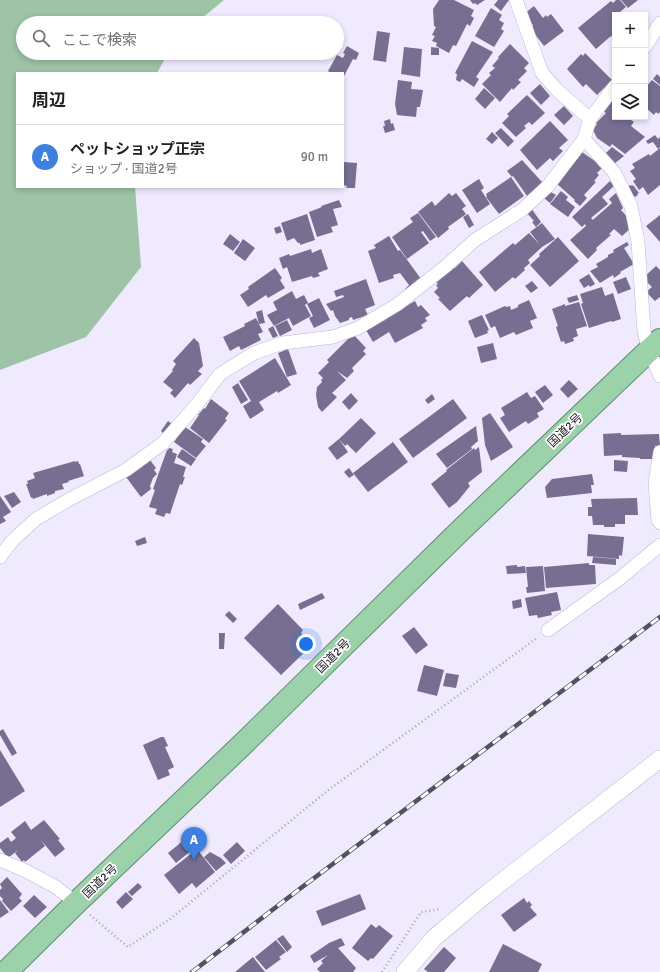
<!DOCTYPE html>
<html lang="ja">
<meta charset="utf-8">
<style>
:root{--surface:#fff;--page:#f6f6f6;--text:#202124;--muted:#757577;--line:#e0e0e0;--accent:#d93025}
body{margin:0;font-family:Signika,"Noto Sans JP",sans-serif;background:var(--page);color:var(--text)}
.controls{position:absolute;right:12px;top:12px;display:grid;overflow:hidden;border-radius:0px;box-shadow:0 2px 6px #0003}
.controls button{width:36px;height:36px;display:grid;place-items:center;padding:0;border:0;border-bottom:1px solid var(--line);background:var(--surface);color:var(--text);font:20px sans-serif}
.you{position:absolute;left:306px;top:644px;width:14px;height:14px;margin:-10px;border:3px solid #fff;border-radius:50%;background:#1a73e8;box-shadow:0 0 0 6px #1a73e833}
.badge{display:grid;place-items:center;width:26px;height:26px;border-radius:50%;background:var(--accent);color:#fff;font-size:13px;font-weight:700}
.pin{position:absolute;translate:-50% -33px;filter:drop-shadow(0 1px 2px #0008)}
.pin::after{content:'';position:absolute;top:21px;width:14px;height:12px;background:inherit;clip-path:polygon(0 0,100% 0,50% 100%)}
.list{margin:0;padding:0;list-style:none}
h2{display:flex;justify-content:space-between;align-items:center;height:52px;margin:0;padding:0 16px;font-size:17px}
h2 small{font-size:13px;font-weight:400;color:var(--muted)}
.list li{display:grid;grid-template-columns:26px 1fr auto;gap:12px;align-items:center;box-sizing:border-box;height:64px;padding:0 16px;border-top:1px solid var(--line)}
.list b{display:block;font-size:15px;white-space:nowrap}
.list p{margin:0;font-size:13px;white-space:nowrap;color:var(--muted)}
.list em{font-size:13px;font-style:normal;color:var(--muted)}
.icon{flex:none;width:22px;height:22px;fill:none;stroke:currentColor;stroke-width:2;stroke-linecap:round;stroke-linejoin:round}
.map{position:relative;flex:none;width:660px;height:972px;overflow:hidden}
.search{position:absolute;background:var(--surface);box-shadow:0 2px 6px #0003;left:16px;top:16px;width:328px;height:44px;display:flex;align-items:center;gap:10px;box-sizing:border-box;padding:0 14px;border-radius:22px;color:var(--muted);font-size:15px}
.panel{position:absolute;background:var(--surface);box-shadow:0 2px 6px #0003;left:16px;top:72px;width:328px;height:116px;border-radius:0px}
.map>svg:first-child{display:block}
</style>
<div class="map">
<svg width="660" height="972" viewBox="0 0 660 972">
<rect width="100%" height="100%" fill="#efeafe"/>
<!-- forest -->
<path fill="#9ec3a7" d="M0,0H224L196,23H23V53H168L157,73H17V187H135L141,267L86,337L0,370Z"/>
<!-- building -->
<path fill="#776e92" d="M439,0H454L474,10L471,16L474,18L470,26L467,24L456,46L453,45L449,53L436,46L437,43L432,41L435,36L432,35L436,27L434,26L433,9Z
M470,0H485L477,5L475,3L473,4Z
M498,0H509L501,11L494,5Z
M616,0H620L626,7L620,12L622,15H615V37L613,39L611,36L596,49L578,28L611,1L613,3Z
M621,0H638L628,8Z
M534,6L543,18L546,15L547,17L551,14L564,31L544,46L531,29L533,25L524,14Z
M491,8L502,15L499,20L504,23L501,29L504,31L494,47L475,36Z
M377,31L390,33L386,62L373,60Z
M472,41L493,52L476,77L479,79L474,87L462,79L460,82L456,80L457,74L455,73Z
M510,44L529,63L524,68L527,71L518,80L521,82L513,90L512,88L500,102L482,84L491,75L489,73L495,68L492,66L499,58L498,57Z
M347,46L359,53L356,60L353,59L343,78V73H331L328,71L337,55L343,58L345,54L343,53Z
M404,47L422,49L420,77L401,74Z
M431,47L439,48V55H431Z
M585,53L612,80L597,95L586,84L583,87L567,69L581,54L583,56Z
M657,74L660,77V85L653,79Z
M398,80L412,82L411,89L423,90L420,107H417L416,117L397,115L395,104Z
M652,80L660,86V112L658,114L656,112L654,115L645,107V88Z
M540,84L550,96L541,105L530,93Z
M484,88L495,98L485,109L475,99Z
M527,95L545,113L532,125L529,122L524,126L526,128L516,137L502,123L509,116L507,114Z
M615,95V117H633L631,120L634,122L631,126L645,137L625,154L612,144L610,147L597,138L593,130L597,124L596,123L606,113L603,111Z
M564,106L573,116L564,125L554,115Z
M390,119L391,124L393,123L395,130L385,133L383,126H385L384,121Z
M550,121L568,140L559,148L563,151L553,161L550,158L537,170L520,150Z
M501,128L514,141L508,147L495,133Z
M492,132L498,138L492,144L486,139Z
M655,135L658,139L660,137V147L658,149L653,142L648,144L646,141Z
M612,147L624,156L614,164L605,154Z
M660,148V185L648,195L643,187L639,190L633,181L636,179L630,171L635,168L632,164L649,154L650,156Z
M582,152L599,164L598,165L602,168L597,173L599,175L594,181L596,182L584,195L587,198L580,206L574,201L575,200L556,183Z
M522,160L542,182V184L527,196L513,176L512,177L507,171Z
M343,162L357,163L355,188H346L347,186L343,185Z
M511,177L524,196L499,214L486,197L487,196L486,194Z
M479,179L484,188L481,190L490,204L477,213L462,190Z
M610,181L614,186L602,197L608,204L591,218L593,220L586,226L585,224L582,227L572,217Z
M631,185L632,186L633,185L639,193L637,194L638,195L635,197L634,196L632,197L627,187Z
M549,191L556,195L550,203L544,198Z
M561,191L568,197L566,200L575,207L568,217L550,204Z
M449,193L452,196L456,193L466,206L462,209L466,214L448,227L449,229L438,238L418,212L432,201L435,206Z
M616,193L623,208L621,210L629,219L631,228L622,236L614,229L609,234L611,235L596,248L597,250L588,259L570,240L612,203L609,199Z
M339,200L342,207L333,209L338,225L331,227L333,232L317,237L309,212L322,207L321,206Z
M531,208L541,222L536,227L532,222L534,221L526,212Z
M418,213L436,237L430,241L423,231L421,232L429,243L407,259L392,237L413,222L410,218Z
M307,214L315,240L300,245V243H298L294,238L287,241L281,223Z
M468,214L474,225L469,228L463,217Z
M660,215V242L646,226Z
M542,223L555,239L542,247L528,260L530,263L524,268L525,270L515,279L513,277L495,292L479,272L513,243L515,245L529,233L540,245L530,232Z
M280,226L282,232L276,234L274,228Z
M230,234L240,242L233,251L223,244Z
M389,236L398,251L400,250L421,279L406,290L405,289L409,285L400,273L393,275L394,278L379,283L368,251L376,248L374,245Z
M558,237L579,261L550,287L530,265L540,256L539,254Z
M243,239L255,248L245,261L234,253Z
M627,242L629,245L624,248L634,264L620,272L621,273L614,278L613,275L600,283L590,271L598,267L596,264L608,257V255L614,252L613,250Z
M311,249L312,253L321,249L328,269L318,273L320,276L313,278L312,276L292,282L287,267L283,269L279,258L289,254L290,256Z
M462,261L483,285L469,298L467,296L450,311L438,299L440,298L434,292L438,288L436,285L438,284L434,280L451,265L455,268Z
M656,266L660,270V297L655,301L646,292L652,287L643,278Z
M275,268L282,278L280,280L285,288L268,298L266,295L248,307L240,295L249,289L248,287Z
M589,274L595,284L590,287L589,285L584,288L579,280Z
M626,277L631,289L618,294L613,282Z
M366,279L375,305L365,309L368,315L353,320L352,317L349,318V320L340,323L335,316L333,310L331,311L326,304L344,297L343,295L336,297L334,291Z
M532,281L538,288L531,293L525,286Z
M602,287L605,296L613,293L621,319L612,322L611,321L589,328L581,304L583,303L580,294Z
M292,291L296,299L304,295L308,303L303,306L305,305L311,316L293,326L289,318L274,326L267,315L277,310L273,302Z
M577,295L579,300L569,303L567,298Z
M319,298L330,320L314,328L309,318L313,316L307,304Z
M529,300L537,318L530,321L533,328L516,335L514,332L500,338L495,326L491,328L485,315L505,306L506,307L510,306L511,310L518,307V305Z
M415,301L418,307L421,305L430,315L425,318L427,321L421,325L423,328L395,343L389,332L373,342L366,330L385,320L384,319Z
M579,302L587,326L576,329L578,336L573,338L574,341L565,344L564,341L561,342L556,327L558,326L552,309L565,304V306Z
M262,310L265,323L259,324L256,312Z
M482,315L489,330L487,331L488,333L475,338L468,321Z
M256,318L263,332L258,334L261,340L241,350L239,346L230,351L223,337L245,326L244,324Z
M287,320L292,330L280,336L275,326Z
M273,326L278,336L273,338L268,329Z
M353,334L366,348L363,351L366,354L352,368L354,371L347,378L337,371L346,380L332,393L337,397L322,412L318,407L316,395L317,387L322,382L321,380L323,378L318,373L329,362L327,360Z
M194,338L199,343L203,366L198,371L202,374L190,385L188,383L175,398L170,393L173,390L163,382L173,371L172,370L176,364L173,361Z
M493,343L497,359L481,363L477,347Z
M288,349L297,374L287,377L278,353Z
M275,358L291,385L278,393L277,391L259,402L264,410L250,419L243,406L251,401L239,381Z
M569,380L578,389L568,398L560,389Z
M238,383L248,400L241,404L232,387Z
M545,385L553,395L543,403L535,392Z
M527,392L531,398L535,396L544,409L537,413L539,417L528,424L526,421L509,432L500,418L505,415L501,408Z
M351,393L358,401L349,410L342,402Z
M432,394L435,399L428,404L425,400Z
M211,399L229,413L225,419L227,420L209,443L190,428L199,415H198L204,408L205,409Z
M453,399L467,418L413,458L399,439Z
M490,413L513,447L491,461L485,445L482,418Z
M361,418L376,433L356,453L347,444L345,446L339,439Z
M168,421L172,424L164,434L161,431Z
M476,426L478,441L471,447L472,449L447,468L436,454Z
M185,427L203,439L201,442L206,446L196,458L174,442Z
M621,433V435L659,434L660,446H655V454L653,459H640V458L622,457V455L604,456L603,434Z
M339,439L348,452L337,460L328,448Z
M393,442L408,462L368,492L353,473Z
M479,447L482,472L468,483L470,486L457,502L449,508L431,484L447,471L446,470L474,448L475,450Z
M169,448L173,449L172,452L177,454L174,463L186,467L183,477H185L182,485L180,484L170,514L166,513L164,517L155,514L157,509L149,507L155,490L153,489L167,450H168Z
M182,449L196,459L191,466L177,457Z
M150,460L156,468L154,470L157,474L153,478L150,486L151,489L141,497L126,477L147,461L148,462Z
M614,460L628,461L627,472L614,471Z
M75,461V462L78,461L79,464H80L84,476L68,481L69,482L62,484L64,489L55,491V493L47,496V494L33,499L32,497L31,498L26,484H28L27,481L35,478L33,473Z
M349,468L354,475L349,478L344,472Z
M592,474L594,485H591L592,493L547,498L545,487L552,479Z
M14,492L21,502L12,508L4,496Z
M0,496L11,512L3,517L6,521L0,524Z
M637,498L638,515H625V524H615V527H604V525H593L592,516H588V507H592L591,499Z
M588,534L624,537L622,556L619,555V559L587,556Z
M145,537L147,543L137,546L135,541Z
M593,557L616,559V565L592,563Z
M589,563V565H595L596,584L546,588L544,567Z
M517,565V567L525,566L526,573L507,574L506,566Z
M543,566L545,591L527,593L526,587H528L526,567Z
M557,592L561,610L551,612L552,615L538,618L537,615L529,616L525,598Z
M322,593L325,598L300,610L298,604Z
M521,599L522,607L513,609L512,601Z
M278,604L303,630L301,633L312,645L281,675L244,638Z
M229,611L237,619L233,623L225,615Z
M414,627L428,645L416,654L402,636Z
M219,633H225L224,649H219Z
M424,665L444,670L437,696L417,691Z
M446,673L459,675L456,688L443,686Z
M3,729L17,753L12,756L0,735V731Z
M161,737H164L168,746L165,747L174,767L168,770L170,775L158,780L143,745Z
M0,750L25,791L0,807Z
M44,820L60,839L58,840L65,849L55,857L41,840L45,846L25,862L24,860L22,862L15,853L18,850L8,858L0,848V843L8,837L11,842L16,838L11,832L25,821L31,830Z
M184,840L192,850L176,863L168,853Z
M237,842L245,851L231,864L223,855Z
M197,849L215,872L196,888L192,883L179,894L164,875Z
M210,852L221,858L226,863L216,871L204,857Z
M7,877L22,894L19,898L22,901L11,911L2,901L3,899L0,896V890L2,888L0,884Z
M138,883L142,887L132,896L128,892Z
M126,892L133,899L122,909L116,902Z
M360,894L366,909L322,926L316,911Z
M34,895L47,907L35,918L23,906Z
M524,898L527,903L529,901L532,905L530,907L537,915L514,932L501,915Z
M0,900L9,912L0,918Z
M371,924L376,928L379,925L393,936L373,959L371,958L368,961L352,948Z
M283,935L292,947L287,952L277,939Z
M341,938L345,945L338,948L356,968L353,972H320L317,969L323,963L321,961L328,955L314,963L310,956L329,943Z
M276,940L286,952L279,957L281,959L266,970L255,957Z
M503,944L542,964L538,972H489Z
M444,947L456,958L444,972H428L424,969Z
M253,957L265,972H235Z"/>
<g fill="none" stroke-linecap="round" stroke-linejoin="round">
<defs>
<path id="minor" d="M516,0L542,73L557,90L590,119
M645,47L660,23
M584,139L614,172L631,206L638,242L644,331L649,351L660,376
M660,452L655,483L658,520L660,523
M0,557L13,540L36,519L70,499L126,470L163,443L198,403L220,374L254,353L283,343L333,337L358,328L398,304L446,266L475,240L522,210L548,186L584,139L590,119L615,86
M548,630L619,579L660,545
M0,860L24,870L56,887L76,903"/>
<path id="tertiary" d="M405,972L434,938L485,895L660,759"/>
<path id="trunk" d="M6,972L76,903L241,746L461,530L660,340"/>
</defs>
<!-- minor casing -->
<use href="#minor" stroke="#beb8d0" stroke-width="14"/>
<!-- tertiary casing -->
<use href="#tertiary" stroke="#beb8d0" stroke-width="18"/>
<!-- trunk casing -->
<use href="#trunk" stroke="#618c6f" stroke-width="24"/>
<!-- path -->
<path stroke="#a6a2b2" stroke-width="2.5" stroke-dasharray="1 3" stroke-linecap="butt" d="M90,915L128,947L170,919L331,788L537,638
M382,972L421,912L441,909"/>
<!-- minor -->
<use href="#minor" stroke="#fff" stroke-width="13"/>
<!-- tertiary -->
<use href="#tertiary" stroke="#fff" stroke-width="17"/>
<!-- trunk -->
<use href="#trunk" stroke="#9cd2aa" stroke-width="22"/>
<defs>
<path id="rail" d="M192,972L293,894L660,617"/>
</defs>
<!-- rail casing -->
<use href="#rail" stroke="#53515c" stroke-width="4.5"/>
<!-- rail -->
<use href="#rail" stroke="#fff" stroke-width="3" stroke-dasharray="9" stroke-linecap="butt"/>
</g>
<g text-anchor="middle" stroke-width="3.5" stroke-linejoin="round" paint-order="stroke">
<!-- street labels -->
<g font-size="12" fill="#222029" stroke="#fff">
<text transform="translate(565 430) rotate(-44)" y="4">国道2号</text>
<text transform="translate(333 656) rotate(-45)" y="4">国道2号</text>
<text transform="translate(100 881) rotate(-44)" y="4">国道2号</text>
</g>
</g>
</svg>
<div class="controls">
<button>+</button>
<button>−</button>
<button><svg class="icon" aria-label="layers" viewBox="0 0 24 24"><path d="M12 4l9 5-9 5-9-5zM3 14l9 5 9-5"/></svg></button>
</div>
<div class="you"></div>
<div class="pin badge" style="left:194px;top:860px;background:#3f7fe0">A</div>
<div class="search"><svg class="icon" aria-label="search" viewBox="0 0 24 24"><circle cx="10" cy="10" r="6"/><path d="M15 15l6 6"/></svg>ここで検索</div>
<section class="panel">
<h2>周辺<small></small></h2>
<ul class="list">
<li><span class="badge" style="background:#3f7fe0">A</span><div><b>ペットショップ正宗</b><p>ショップ · 国道2号</p></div><em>90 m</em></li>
</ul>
</section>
</div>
